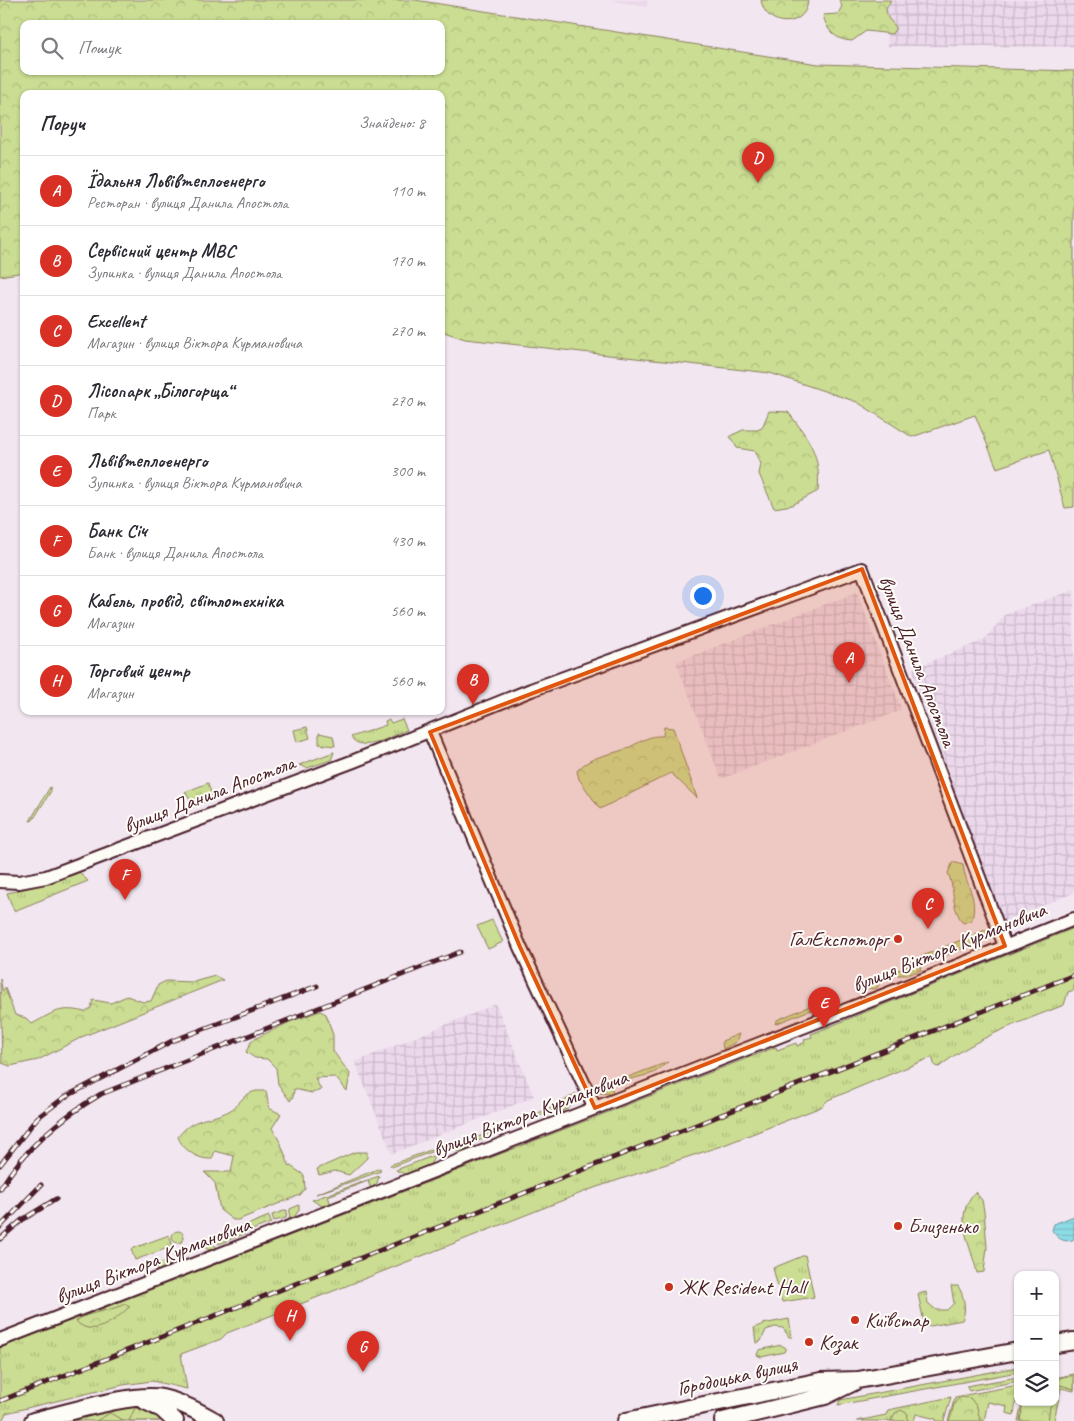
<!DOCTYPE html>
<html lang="uk">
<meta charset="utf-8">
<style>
:root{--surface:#fff;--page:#f2f2f3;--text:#2b2b33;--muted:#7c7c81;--line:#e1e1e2;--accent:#d93025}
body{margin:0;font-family:Caveat,sans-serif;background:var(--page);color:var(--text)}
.controls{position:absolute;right:15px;bottom:15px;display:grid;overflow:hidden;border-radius:10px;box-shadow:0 1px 4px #0004}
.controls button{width:45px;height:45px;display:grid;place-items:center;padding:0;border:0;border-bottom:1px solid var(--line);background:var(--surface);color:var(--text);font:25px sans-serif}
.you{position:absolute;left:702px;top:595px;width:18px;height:18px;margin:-12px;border:4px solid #fff;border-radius:50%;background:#1a73e8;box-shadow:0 0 0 8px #1a73e833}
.badge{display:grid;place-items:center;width:32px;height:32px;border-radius:50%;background:var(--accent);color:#fff;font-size:16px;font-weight:700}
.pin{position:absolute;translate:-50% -41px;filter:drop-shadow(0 1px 2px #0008)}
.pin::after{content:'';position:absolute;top:26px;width:18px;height:15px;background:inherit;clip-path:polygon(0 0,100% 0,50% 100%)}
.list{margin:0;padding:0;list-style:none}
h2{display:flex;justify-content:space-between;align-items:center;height:65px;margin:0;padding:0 20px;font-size:21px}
h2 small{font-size:16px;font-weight:400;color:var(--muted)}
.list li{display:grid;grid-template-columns:32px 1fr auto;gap:15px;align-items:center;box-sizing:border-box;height:70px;padding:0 20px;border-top:1px solid var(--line)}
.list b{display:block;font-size:19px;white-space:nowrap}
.list p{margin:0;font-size:16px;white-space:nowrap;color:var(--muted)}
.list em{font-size:16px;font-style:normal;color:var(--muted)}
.icon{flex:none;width:28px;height:28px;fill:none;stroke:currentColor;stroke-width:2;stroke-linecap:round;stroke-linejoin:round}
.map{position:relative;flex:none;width:1074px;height:1421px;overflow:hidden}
.search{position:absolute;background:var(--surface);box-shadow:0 1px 4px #0004;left:20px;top:20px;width:425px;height:55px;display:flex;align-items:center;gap:12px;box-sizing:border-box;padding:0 18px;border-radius:10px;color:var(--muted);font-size:19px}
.panel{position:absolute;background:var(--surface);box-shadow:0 1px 4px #0004;left:20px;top:90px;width:425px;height:625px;border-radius:10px}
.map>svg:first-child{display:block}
</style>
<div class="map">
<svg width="1074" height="1421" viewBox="0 0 1074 1421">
<defs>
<pattern id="industrial-grid" width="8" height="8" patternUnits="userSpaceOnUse" patternTransform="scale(1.25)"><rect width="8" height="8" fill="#ebd8eb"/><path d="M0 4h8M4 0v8" fill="none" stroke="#cbb9ca"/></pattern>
<pattern id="grass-tufts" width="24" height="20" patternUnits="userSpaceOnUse" patternTransform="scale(1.25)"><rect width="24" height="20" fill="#cadd92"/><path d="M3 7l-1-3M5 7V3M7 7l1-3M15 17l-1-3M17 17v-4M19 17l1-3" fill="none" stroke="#afbd7e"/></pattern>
<pattern id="forest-crowns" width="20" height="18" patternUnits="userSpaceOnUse" patternTransform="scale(1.25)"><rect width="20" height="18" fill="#cadd92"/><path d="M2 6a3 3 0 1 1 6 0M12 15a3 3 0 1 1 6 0" fill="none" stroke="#afbd7e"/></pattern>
<pattern id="water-rules" width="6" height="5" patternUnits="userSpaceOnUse" patternTransform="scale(1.25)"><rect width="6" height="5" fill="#8bdce6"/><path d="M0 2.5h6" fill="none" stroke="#79bcc5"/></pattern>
</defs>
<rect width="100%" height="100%" fill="#f2e7f0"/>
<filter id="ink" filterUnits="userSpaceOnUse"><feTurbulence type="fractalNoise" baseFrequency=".02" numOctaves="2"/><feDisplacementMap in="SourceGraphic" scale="10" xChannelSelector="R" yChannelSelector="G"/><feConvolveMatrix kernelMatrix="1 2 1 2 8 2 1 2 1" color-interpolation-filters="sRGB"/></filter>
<g filter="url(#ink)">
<!-- built -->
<path fill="#ebd8eb" d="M609,0H647V7Z"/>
<!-- industrial -->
<path fill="url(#industrial-grid)" d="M883,0H1074V47L888,46Z
M1074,590V893L1001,922L912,669L984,640L1006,614Z
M857,592L902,710L721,779L676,662Z
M496,1004L534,1097L392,1154L355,1062Z"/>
<!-- grass -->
<path fill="url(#grass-tufts)" stroke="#8a7e5e" d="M389,719L391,723L402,719L407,730C393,735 362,755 351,737L386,725L385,721Z
M307,727L310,738L297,742L294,730Z
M319,733L333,736L335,746L319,744Z
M334,752L331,760L307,768L299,765Z
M208,783L213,799L194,806L185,792Z
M50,787L51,791L33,820L30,821Z
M79,872L88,881L14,911L7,893L46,884Z
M990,928L979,941L931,962H908Z
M1074,928V990L1068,992L1064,1005C1021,1022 976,1037 939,1067L935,1066L932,1057L828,1100L821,1107L724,1145L594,1188L227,1333L221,1339L181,1354L187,1389L152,1381L123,1385L6,1413L2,1421H0V1348L776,1047L777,1050L796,1043L797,1046L805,1042L804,1039L812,1037L811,1034Z
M910,966H920L921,970L907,975H898L895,971Z
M880,978L878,987L874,989L867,988L863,984Z
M836,995L833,1001L775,1024L777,1020Z
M739,1034L736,1042L723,1049L722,1041Z
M668,1062L654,1073L620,1082V1080Z
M610,1084L613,1092C605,1095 599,1094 592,1088Z
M576,1093C574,1106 568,1109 557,1114L554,1110L471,1144L468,1141L558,1105Z
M466,1143L471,1149L460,1152L450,1149Z
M436,1148V1150L392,1167L390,1165Z
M435,1155L430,1165C419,1172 407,1178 396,1170Z
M380,1168L381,1171L316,1194Z
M379,1176L377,1183L371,1189L368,1181L328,1196L331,1205L322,1206L312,1200Z
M299,1205V1210L293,1219L289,1220L290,1209Z
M287,1210L286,1218L274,1221L272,1215Z
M269,1216L271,1223L249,1231L247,1225Z
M244,1226L247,1233L219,1244L211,1239Z
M172 1237a6 6 0 1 1 12 0a6 6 0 1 1-12 0Z
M169,1235L173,1246L135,1260L131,1249Z
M208,1240L219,1249L209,1250L198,1244Z
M805,1255L814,1297L782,1302L773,1268Z
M168,1260L172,1268L158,1273L155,1265Z
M951,1286H958C964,1295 967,1311 962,1320L925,1327L918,1294L926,1292L928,1303L936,1310H947L954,1303Z
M789,1319L792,1337H789L783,1328L775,1327L766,1330L761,1341L756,1343L754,1328L763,1324Z
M781,1345L786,1348L784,1352L761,1357L757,1355L759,1350Z
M1018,1367V1372L838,1405L840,1400Z
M1074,1374V1391L1061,1388L1054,1421H1018L1022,1402H1055V1378Z
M1018,1377V1381L969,1391L966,1386Z
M1018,1385L1014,1415L1006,1413L1007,1406L988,1402L984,1421H948L955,1397Z
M951,1397L944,1421H936V1419L916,1414L914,1421H857L886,1415L888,1410Z
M132,1405H141L168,1421H65Z"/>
<!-- forest -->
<path fill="url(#forest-crowns)" stroke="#8a7e5e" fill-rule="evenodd" d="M0,0H415L818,64L1074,71V507L1065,508L1049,450L997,468L975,415L912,437L857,402L770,373L465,339L441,331V94H24V272L0,276ZM24,24H441V71H24Z
M761,0H808C807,28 766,30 761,0Z
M839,0H891L886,9L888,18L896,27L892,34L866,31L852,41C835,40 827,31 823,15L838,14L842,6Z
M769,411L788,412C810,440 821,455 818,491L792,505L774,508L759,474L761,464L755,451L737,448L730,436L743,430H757L762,428Z
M664,727L673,728L697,798L671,773L600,809L579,779L577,771C592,754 611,756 630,747C642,741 649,735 663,736Z
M953,862L963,865C966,887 978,896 972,920L963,923C950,905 956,892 948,873Z
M215,976L223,980L84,1036L38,1060L10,1066L2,1063L0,979L3,992L5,988L15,1015L26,1018L32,1024C54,1012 60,1006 85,1012L91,1008L93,1000L111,1003L127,996L143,1002L151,1001L158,985L166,981L193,982Z
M320,1011L326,1014L333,1035V1051L350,1074L347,1091L335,1077L315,1078L321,1090L312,1093L294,1089L293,1097L290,1101L278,1084L276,1068L267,1059L255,1058L246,1052L252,1040L292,1021Z
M256,1091H266L269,1108L281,1114L272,1128L280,1142L289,1165L304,1175L305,1189L300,1195L238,1220H233L220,1210L215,1183L204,1172H231L234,1156L215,1151L212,1159C198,1160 183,1150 178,1137C193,1116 209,1121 229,1111C241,1105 240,1095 256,1091Z
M355,1152H367V1158L349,1175L335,1171L319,1175L317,1169Z
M975,1192L982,1200L984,1211L987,1247L984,1272L977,1273C971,1244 952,1217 975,1192Z
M125,1304L129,1307C116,1320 92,1339 76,1321C87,1312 111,1311 125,1304Z
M1067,1376H1074V1389L1060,1385L1055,1392V1379Z
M962,1397L970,1398L977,1407L980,1421H949C954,1412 951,1401 962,1397Z
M1023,1402H1053L1050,1407L1048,1421H1020Z
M135,1408L142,1409L153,1416L159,1415V1421H129Z
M901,1410L908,1414L907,1421H891L895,1413Z
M110,1413L124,1421H96Z"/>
<!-- garden -->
<path fill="#cadd92" stroke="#8a7e5e" d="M492,920L503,942L488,949L477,926Z"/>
<!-- water -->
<path fill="url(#water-rules)" stroke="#71909b" d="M1074,1216V1239C1064,1244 1057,1238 1052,1230L1054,1224Z"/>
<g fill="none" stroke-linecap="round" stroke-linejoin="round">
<defs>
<path id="minor" d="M430,732L520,947L595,1108
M0,881L19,882L46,877L354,761L531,690L862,569L1005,946
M0,1340L895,991L1074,919"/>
<path id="major" d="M1055,1344L1074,1341
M145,1401L162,1409L175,1421
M33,1421C64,1414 133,1392 162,1398C181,1402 198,1411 215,1421
M626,1421L821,1381L858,1380L1018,1351
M723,1421L825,1396L854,1382"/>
</defs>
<!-- minor casing -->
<use href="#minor" stroke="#4a1f2b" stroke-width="16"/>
<!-- major casing -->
<use href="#major" stroke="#4a1f2b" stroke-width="20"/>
<!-- minor -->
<use href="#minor" stroke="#fdfcf7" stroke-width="12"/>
<!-- major -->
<use href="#major" stroke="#fdfcf7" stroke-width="16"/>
<defs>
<path id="rail" d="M0,1165L37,1118L65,1097L172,1041L317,986
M0,1189C26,1147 59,1119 101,1094L460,952
M0,1227L41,1185
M0,1239L22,1220L56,1199
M0,1401L1074,975"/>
</defs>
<!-- rail casing -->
<use href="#rail" stroke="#4a1f2b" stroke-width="5"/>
<!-- rail -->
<use href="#rail" stroke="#fdfcf7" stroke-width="3" stroke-dasharray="9" stroke-linecap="butt"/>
</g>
</g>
<!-- marked area -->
<path fill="#e0560e" fill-opacity="0.2" stroke="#e0560e" stroke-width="4" stroke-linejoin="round" d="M862,569L1005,946L595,1108L520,947L430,732Z"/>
<!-- markers -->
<g fill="#c8321e" stroke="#fdfcf7" stroke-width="2">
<circle cx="898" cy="939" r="5"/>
<circle cx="898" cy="1226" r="5"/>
<circle cx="669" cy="1287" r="5"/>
<circle cx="855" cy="1320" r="5"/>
<circle cx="809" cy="1342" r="5"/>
</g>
<g text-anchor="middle" stroke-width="4" stroke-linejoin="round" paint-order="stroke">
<!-- street labels -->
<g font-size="21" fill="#4a1f2b" stroke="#fdfcf7">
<text transform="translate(918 661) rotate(69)" y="7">вулиця Данила Апостола</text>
<text transform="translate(209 794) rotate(-21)" y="7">вулиця Данила Апостола</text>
<text transform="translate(949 947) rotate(-22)" y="7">вулиця Віктора Курмановича</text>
<text transform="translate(530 1113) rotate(-21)" y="7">вулиця Віктора Курмановича</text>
<text transform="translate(153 1260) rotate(-21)" y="7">вулиця Віктора Курмановича</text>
<text transform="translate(737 1376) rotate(-12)" y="7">Городоцька вулиця</text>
</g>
<!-- poi labels -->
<g font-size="21" fill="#4a1f2b" stroke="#fdfcf7" text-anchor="start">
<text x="888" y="946" text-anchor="end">ГалЕкспоторг</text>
<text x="908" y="1233">Близенько</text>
<text x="679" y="1294">ЖК Resident Hall</text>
<text x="865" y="1327">Київстар</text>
<text x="819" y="1349">Козак</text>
</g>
</g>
</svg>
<div class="controls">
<button>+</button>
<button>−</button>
<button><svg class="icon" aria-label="layers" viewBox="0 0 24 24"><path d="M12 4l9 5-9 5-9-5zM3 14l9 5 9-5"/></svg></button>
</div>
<div class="you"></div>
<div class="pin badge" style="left:849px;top:683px">A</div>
<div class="pin badge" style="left:473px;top:705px">B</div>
<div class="pin badge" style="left:928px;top:929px">C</div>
<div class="pin badge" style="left:758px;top:183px">D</div>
<div class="pin badge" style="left:824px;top:1028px">E</div>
<div class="pin badge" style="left:125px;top:900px">F</div>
<div class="pin badge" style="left:363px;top:1372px">G</div>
<div class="pin badge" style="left:290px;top:1341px">H</div>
<div class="search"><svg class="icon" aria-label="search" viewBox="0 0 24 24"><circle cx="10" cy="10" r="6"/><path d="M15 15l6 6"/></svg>Пошук</div>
<section class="panel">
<h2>Поруч<small>Знайдено: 8</small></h2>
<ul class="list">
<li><span class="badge">A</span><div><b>Їдальня Львівтеплоенерго</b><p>Ресторан · вулиця Данила Апостола</p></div><em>110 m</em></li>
<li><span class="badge">B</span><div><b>Сервісний центр МВС</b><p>Зупинка · вулиця Данила Апостола</p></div><em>170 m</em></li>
<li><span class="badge">C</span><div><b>Excellent</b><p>Магазин · вулиця Віктора Курмановича</p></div><em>270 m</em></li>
<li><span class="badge">D</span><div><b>Лісопарк „Білогорща“</b><p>Парк</p></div><em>270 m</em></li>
<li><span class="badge">E</span><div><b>Львівтеплоенерго</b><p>Зупинка · вулиця Віктора Курмановича</p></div><em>300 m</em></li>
<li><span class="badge">F</span><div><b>Банк Січ</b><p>Банк · вулиця Данила Апостола</p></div><em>430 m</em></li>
<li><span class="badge">G</span><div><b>Кабель, провід, світлотехніка</b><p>Магазин</p></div><em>560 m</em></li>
<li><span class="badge">H</span><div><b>Торговий центр</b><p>Магазин</p></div><em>560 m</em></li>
</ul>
</section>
</div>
